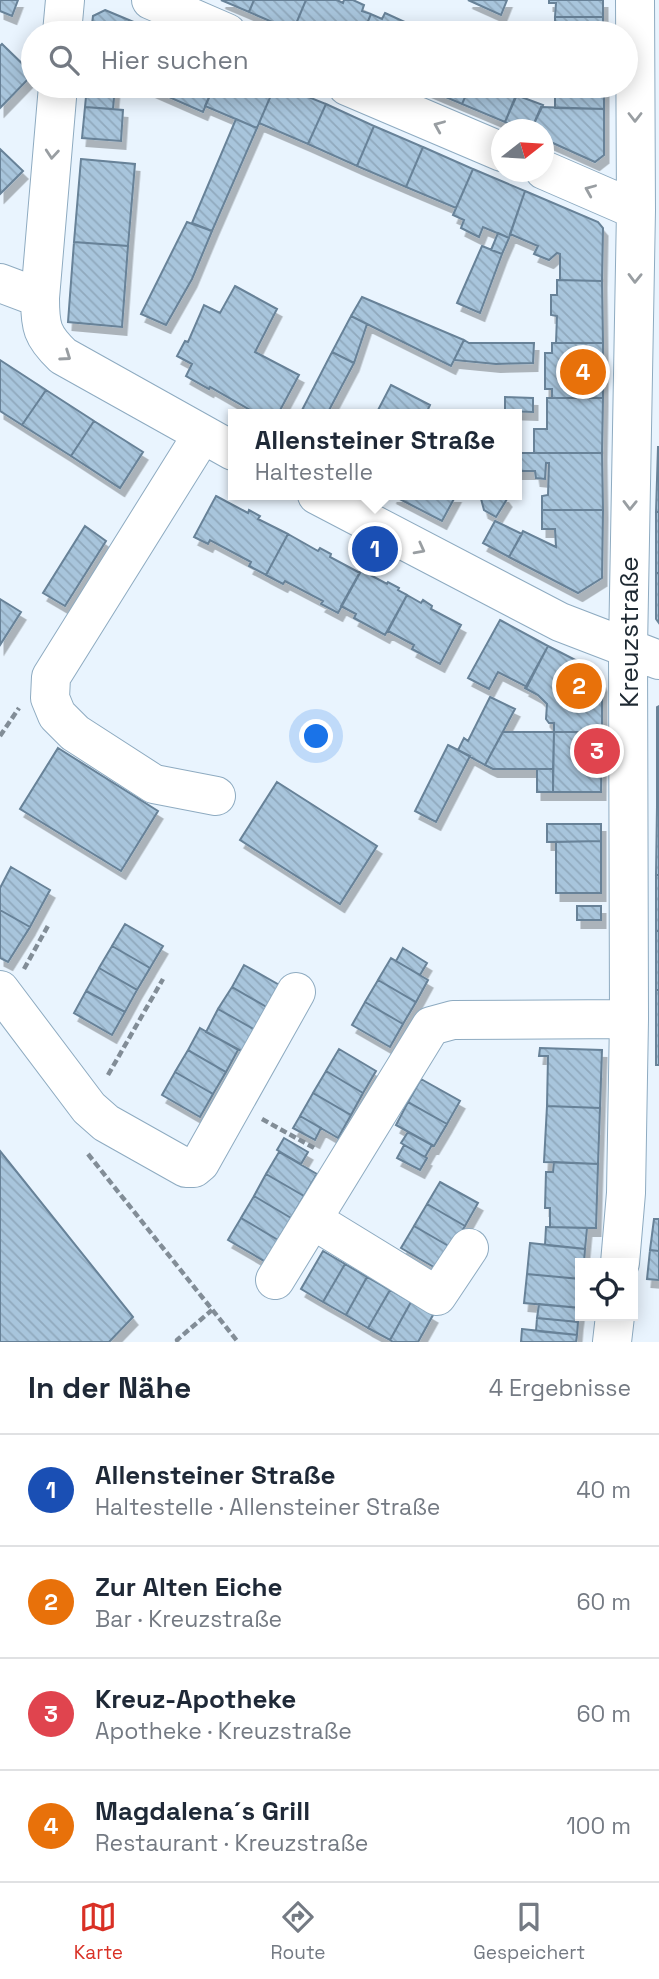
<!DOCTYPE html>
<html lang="de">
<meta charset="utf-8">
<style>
:root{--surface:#fff;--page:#f6f6f7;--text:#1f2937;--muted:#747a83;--line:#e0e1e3;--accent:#d93025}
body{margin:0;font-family:"Space Grotesk",sans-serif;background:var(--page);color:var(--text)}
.controls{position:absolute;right:21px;bottom:21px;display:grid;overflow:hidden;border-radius:0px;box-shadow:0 4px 18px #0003}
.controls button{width:63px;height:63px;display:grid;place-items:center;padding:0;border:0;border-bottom:2px solid var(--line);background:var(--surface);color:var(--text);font:35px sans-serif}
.compass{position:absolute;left:491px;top:119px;width:63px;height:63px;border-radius:50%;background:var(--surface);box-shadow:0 4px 18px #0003;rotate:73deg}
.you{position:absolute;left:317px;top:737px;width:24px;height:24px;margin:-18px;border:5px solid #fff;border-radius:50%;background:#1a73e8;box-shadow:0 0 0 10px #1a73e833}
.badge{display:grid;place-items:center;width:46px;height:46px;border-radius:50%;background:var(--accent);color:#fff;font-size:23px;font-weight:700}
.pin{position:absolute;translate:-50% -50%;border:4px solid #fff;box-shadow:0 2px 7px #0006}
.popup{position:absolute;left:228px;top:409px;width:294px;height:91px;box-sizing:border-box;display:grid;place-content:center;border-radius:0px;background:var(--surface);filter:drop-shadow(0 2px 5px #0005);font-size:23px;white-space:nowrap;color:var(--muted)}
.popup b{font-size:26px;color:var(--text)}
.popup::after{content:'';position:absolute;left:50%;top:100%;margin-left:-14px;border:14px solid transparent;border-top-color:var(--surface)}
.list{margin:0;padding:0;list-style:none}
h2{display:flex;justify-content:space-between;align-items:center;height:91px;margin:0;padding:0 28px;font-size:30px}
h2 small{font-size:23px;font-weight:400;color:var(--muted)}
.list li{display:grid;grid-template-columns:46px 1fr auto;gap:21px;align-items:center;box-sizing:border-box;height:112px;padding:0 28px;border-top:2px solid var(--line)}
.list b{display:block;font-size:26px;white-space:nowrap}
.list p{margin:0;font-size:23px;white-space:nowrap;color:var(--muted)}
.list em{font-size:23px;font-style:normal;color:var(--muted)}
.icon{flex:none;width:38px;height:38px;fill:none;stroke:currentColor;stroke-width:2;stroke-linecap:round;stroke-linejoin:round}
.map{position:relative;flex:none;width:659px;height:1342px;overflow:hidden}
.search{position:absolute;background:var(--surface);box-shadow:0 4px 18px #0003;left:21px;right:21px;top:21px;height:77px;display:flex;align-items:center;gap:18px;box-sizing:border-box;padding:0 24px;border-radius:38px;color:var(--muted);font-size:26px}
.sheet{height:539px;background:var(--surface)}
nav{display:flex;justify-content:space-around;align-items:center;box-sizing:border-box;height:98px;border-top:2px solid var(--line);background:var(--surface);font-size:19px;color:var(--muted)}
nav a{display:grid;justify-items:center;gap:4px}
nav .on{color:var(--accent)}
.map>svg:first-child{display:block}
</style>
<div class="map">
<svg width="659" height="1342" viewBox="0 0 659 1342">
<defs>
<pattern id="building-back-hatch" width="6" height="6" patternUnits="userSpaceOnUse" patternTransform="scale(1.75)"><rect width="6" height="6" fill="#a8c5dc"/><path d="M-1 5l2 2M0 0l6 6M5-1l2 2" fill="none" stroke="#90a9bd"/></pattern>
<filter id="shadow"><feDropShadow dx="4.5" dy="8" stdDeviation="0" flood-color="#0004"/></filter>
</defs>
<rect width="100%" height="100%" fill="#e9f4fe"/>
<!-- building -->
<path fill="url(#building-back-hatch)" stroke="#678298" stroke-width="2" filter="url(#shadow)" d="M0,0H18L12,16L0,11Z
M221,0H254L249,12Z
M254,0H306L293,31L249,12Z
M306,0H337L343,3L344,0H353L364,5L362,11L371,14L363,33H298L293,31Z
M468,0H507L501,15Z
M549,0H603V17H555L556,3H549Z
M105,10L160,33H91L93,16Z
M385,13L416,27L415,33H363L371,14L382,19Z
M555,17H603V33H550L551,30H555Z
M2,44L33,74L0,108V46Z
M87,86H115L113,109L85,107Z
M144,86H214L203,112Z
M214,86H275L257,128L205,106Z
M275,86H281L326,104L308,144L259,123Z
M420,86H470L462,104Z
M470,86H521L505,122L462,104Z
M555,86H604V109L555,108Z
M516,95L543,105L531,130H521L505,122Z
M326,104L374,126L357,166L308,144Z
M85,107L123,110L121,141L82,138Z
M541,107L604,109V155L595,162L544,139V130H531Z
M236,119L257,128L212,231L192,223Z
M374,126L423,147L406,187L357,166Z
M423,147L473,169L456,208L406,187Z
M0,149L23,171L0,194Z
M81,159L135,164L128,246L74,242Z
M473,169L525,191L509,238L483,227L479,237L461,228L464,220L453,215Z
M525,191L598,222L603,228L602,281L560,280V254L557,253L549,260L534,254L538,246L510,234Z
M187,222L212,231L192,279L166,325L141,314Z
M498,233L509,238L502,254L491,250Z
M74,242L128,246L122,327L68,322Z
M482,246L502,254L480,313L457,303Z
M557,280L602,281L603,343H556L557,316L551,315V295H557Z
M235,286L277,309L255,352L299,375L278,414H257L210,387L209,389L186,376L192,364L177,356L185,341L188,342L204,305L220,313Z
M362,297L464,340L451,366L351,316Z
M351,316L367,324L354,363L332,352Z
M464,340L469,343H534L533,363L496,364L454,360Z
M552,343H603V398H552V389H545V353H552Z
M332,352L354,363L327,414H300Z
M0,360L46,390L22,425L0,411Z
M391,385L430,405L426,414H376Z
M46,390L94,421L71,456L22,425Z
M505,397L533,398V412L505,411Z
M547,398H603L602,453H534V429H547Z
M94,421L143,452L120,488L71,456Z
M658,447H659V512H656Z
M517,453H602L603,510H542V496L548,495L549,463H546L545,479L536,478L535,471H517Z
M392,495H456L442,521Z
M480,495H504L507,499L496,517L484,510Z
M216,496L248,513L249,510L260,516L258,519L288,534L266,575L249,566L251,562L210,540L208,544L194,537Z
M542,510H603L602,578L578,593L509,557L523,531L556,547L555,529H542Z
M656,512H659V573H656Z
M495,521L522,534L509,557L483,543Z
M85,526L106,541L65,606L43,593Z
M288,534L318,551L320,548L331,554L330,557L360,573L338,613L321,604L323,601L285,581L283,584L266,575Z
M361,570L387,584L388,582L399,588L398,590L407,595L385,635L354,618L356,614L341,606Z
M656,573H659V623L656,619Z
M407,595L421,603L423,600L432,606L431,609L461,625L440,664L412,649L414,645L388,631Z
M0,599L21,612L0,645Z
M500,620L548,646L527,687L498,672L489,689L468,678Z
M548,646L597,671L602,684V732H554V723H549L546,719L547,704L538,695L525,688Z
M490,697L515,709L485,765L458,750L464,738L468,741Z
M659,706V806H657V707Z
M503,732H554L553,769H493L485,765Z
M554,732H602L601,792H553Z
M448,745L470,756L436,822L415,811Z
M58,748L158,811L121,871L20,809Z
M537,769H553V792H537Z
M277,782L377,846L340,904L240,840Z
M657,806H659V875H656Z
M547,824H601V841L547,842Z
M601,841V893H556V842Z
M11,867L50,890L30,927L0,910V888Z
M656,875H659V931H656Z
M577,906H601V920H577Z
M0,910L30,927L8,962L0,958Z
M125,924L163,946L150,968L112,946Z
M656,931H659V990H656Z
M112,946L150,968L137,990L99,968Z
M403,948L427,963L420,975L396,961Z
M391,958L428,980L416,1002L378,980Z
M244,965L283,987L270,1009L232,987Z
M99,968L137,990L125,1012L86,991Z
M378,980L416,1002L403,1024L365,1002Z
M232,987L270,1009L257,1031L218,1009Z
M656,990H659V1065H656Z
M86,991L125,1012L112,1035L74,1013Z
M365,1002L403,1024L390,1047L352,1025Z
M218,1009L257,1031L245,1053L206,1032Z
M200,1028L238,1050L226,1072L188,1050Z
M540,1048L602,1050L600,1108L547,1106L548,1056H539Z
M339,1049L376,1071L363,1093L326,1071Z
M188,1050L226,1072L213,1094L175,1072Z
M326,1071L363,1093L351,1115L313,1093Z
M175,1072L213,1094L200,1117L162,1095Z
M421,1079L460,1101L447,1124L408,1102Z
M313,1093L351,1115L338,1138L300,1116Z
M408,1102L447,1124L434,1146L396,1125Z
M547,1106L600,1108L598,1164L544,1162Z
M300,1116L321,1128L315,1140L293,1128Z
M408,1132L432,1145L425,1157L401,1143Z
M284,1138L308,1152L301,1164L277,1150Z
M404,1145L427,1158L420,1170L397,1158Z
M0,1151L133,1317L109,1342H0Z
M279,1152L317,1174L304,1196L266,1174Z
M554,1162L598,1164L596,1228L550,1227V1208H545L546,1172H553Z
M266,1174L304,1196L291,1218L254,1196Z
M440,1182L478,1203L465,1226L427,1204Z
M254,1196L291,1218L278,1240L241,1218Z
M427,1204L465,1226L452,1248L414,1226Z
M241,1218L278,1240L266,1262L228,1240Z
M654,1219H659V1251L650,1250Z
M414,1226L452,1248L439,1270L401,1248Z
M546,1227L587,1228L585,1249L545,1245Z
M530,1243L585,1249L584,1263H580V1279L527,1274Z
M650,1250L659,1251V1280L647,1279Z
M323,1251L345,1264L323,1302L301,1289Z
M345,1264L367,1277L346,1315L323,1302Z
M527,1274L580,1279V1308L524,1303Z
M367,1277L390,1290L368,1328L346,1315Z
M390,1290L411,1302L390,1340L368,1328Z
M411,1302L433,1315L418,1342H393L390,1340Z
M539,1304L580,1308L578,1322L537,1318Z
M537,1318L578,1322L577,1335L536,1331Z
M522,1329L577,1335L576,1342H521Z"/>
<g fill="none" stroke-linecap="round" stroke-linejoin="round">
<defs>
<path id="minor" d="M151,0L227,33
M62,33L65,0
M58,86L40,298C40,327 42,336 63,356L233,451
M347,86L502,152
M544,170L636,210
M0,283L40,298
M202,435L51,677L50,698L57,715L75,733L154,784L216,796
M317,495L560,622L659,660
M0,990L89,1108L106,1123L186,1168H194L200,1163L296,992
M313,1220L437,1296L469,1248
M620,1263L626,1193L629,1019L628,649L636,210L635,0
M275,1280L431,1026L453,1020L629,1019
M612,1342L615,1316"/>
</defs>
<!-- minor casing -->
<use href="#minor" stroke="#8eabc1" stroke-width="40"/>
<!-- path -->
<path stroke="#828d97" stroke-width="4.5" stroke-dasharray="7 3.5" stroke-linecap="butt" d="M0,736L19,708
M24,969L49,924
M108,1075L163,979
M262,1119L316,1149
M88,1154L238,1342
M178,1342L177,1340L212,1310"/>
<!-- minor -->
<use href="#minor" stroke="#fff" stroke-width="38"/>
</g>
<!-- one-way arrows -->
<defs><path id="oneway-chevron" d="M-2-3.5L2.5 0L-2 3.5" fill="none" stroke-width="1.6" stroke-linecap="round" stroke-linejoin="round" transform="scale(1.75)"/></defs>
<g stroke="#999ea2">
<use href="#oneway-chevron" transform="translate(635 117) rotate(90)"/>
<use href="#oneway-chevron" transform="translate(439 126) rotate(-157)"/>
<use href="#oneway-chevron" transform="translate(52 154) rotate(95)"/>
<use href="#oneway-chevron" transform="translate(590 190) rotate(-157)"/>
<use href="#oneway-chevron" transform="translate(635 278) rotate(91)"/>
<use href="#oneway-chevron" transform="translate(66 356) rotate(35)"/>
<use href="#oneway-chevron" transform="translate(630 505) rotate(91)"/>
<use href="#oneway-chevron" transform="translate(420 549) rotate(28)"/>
</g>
<g text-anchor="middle" stroke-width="5" stroke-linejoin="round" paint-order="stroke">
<!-- street labels -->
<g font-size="26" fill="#1d2831" stroke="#fff">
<text transform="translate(629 632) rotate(-90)" y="9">Kreuzstraße</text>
</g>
</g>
</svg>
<div class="controls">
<button><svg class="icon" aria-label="locate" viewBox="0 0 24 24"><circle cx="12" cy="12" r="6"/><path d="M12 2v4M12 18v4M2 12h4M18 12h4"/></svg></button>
</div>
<svg class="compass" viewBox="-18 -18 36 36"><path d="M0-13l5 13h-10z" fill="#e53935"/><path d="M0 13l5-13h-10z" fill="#747a83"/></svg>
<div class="you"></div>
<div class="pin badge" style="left:375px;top:549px;background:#1a4fb4">1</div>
<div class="popup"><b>Allensteiner Straße</b>Haltestelle</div>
<div class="pin badge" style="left:579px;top:686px;background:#e8710a">2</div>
<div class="pin badge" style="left:597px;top:751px;background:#e0444e">3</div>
<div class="pin badge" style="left:583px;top:372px;background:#e8710a">4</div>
<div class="search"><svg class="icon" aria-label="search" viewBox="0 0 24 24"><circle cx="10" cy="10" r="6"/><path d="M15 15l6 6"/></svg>Hier suchen</div>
</div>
<section class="sheet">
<h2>In der Nähe<small>4 Ergebnisse</small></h2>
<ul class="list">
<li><span class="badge" style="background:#1a4fb4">1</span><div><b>Allensteiner Straße</b><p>Haltestelle · Allensteiner Straße</p></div><em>40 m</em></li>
<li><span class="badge" style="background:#e8710a">2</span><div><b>Zur Alten Eiche</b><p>Bar · Kreuzstraße</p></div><em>60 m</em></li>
<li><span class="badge" style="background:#e0444e">3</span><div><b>Kreuz-Apotheke</b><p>Apotheke · Kreuzstraße</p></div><em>60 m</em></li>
<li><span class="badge" style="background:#e8710a">4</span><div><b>Magdalena´s Grill</b><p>Restaurant · Kreuzstraße</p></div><em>100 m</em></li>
</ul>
</section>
<nav>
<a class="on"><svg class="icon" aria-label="map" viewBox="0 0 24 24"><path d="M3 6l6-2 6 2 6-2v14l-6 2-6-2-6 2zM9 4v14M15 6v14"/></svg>Karte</a>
<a><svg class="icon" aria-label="directions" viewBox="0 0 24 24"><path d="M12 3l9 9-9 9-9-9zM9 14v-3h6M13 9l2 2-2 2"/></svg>Route</a>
<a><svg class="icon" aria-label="saved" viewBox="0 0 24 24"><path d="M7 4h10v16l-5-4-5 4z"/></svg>Gespeichert</a>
</nav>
